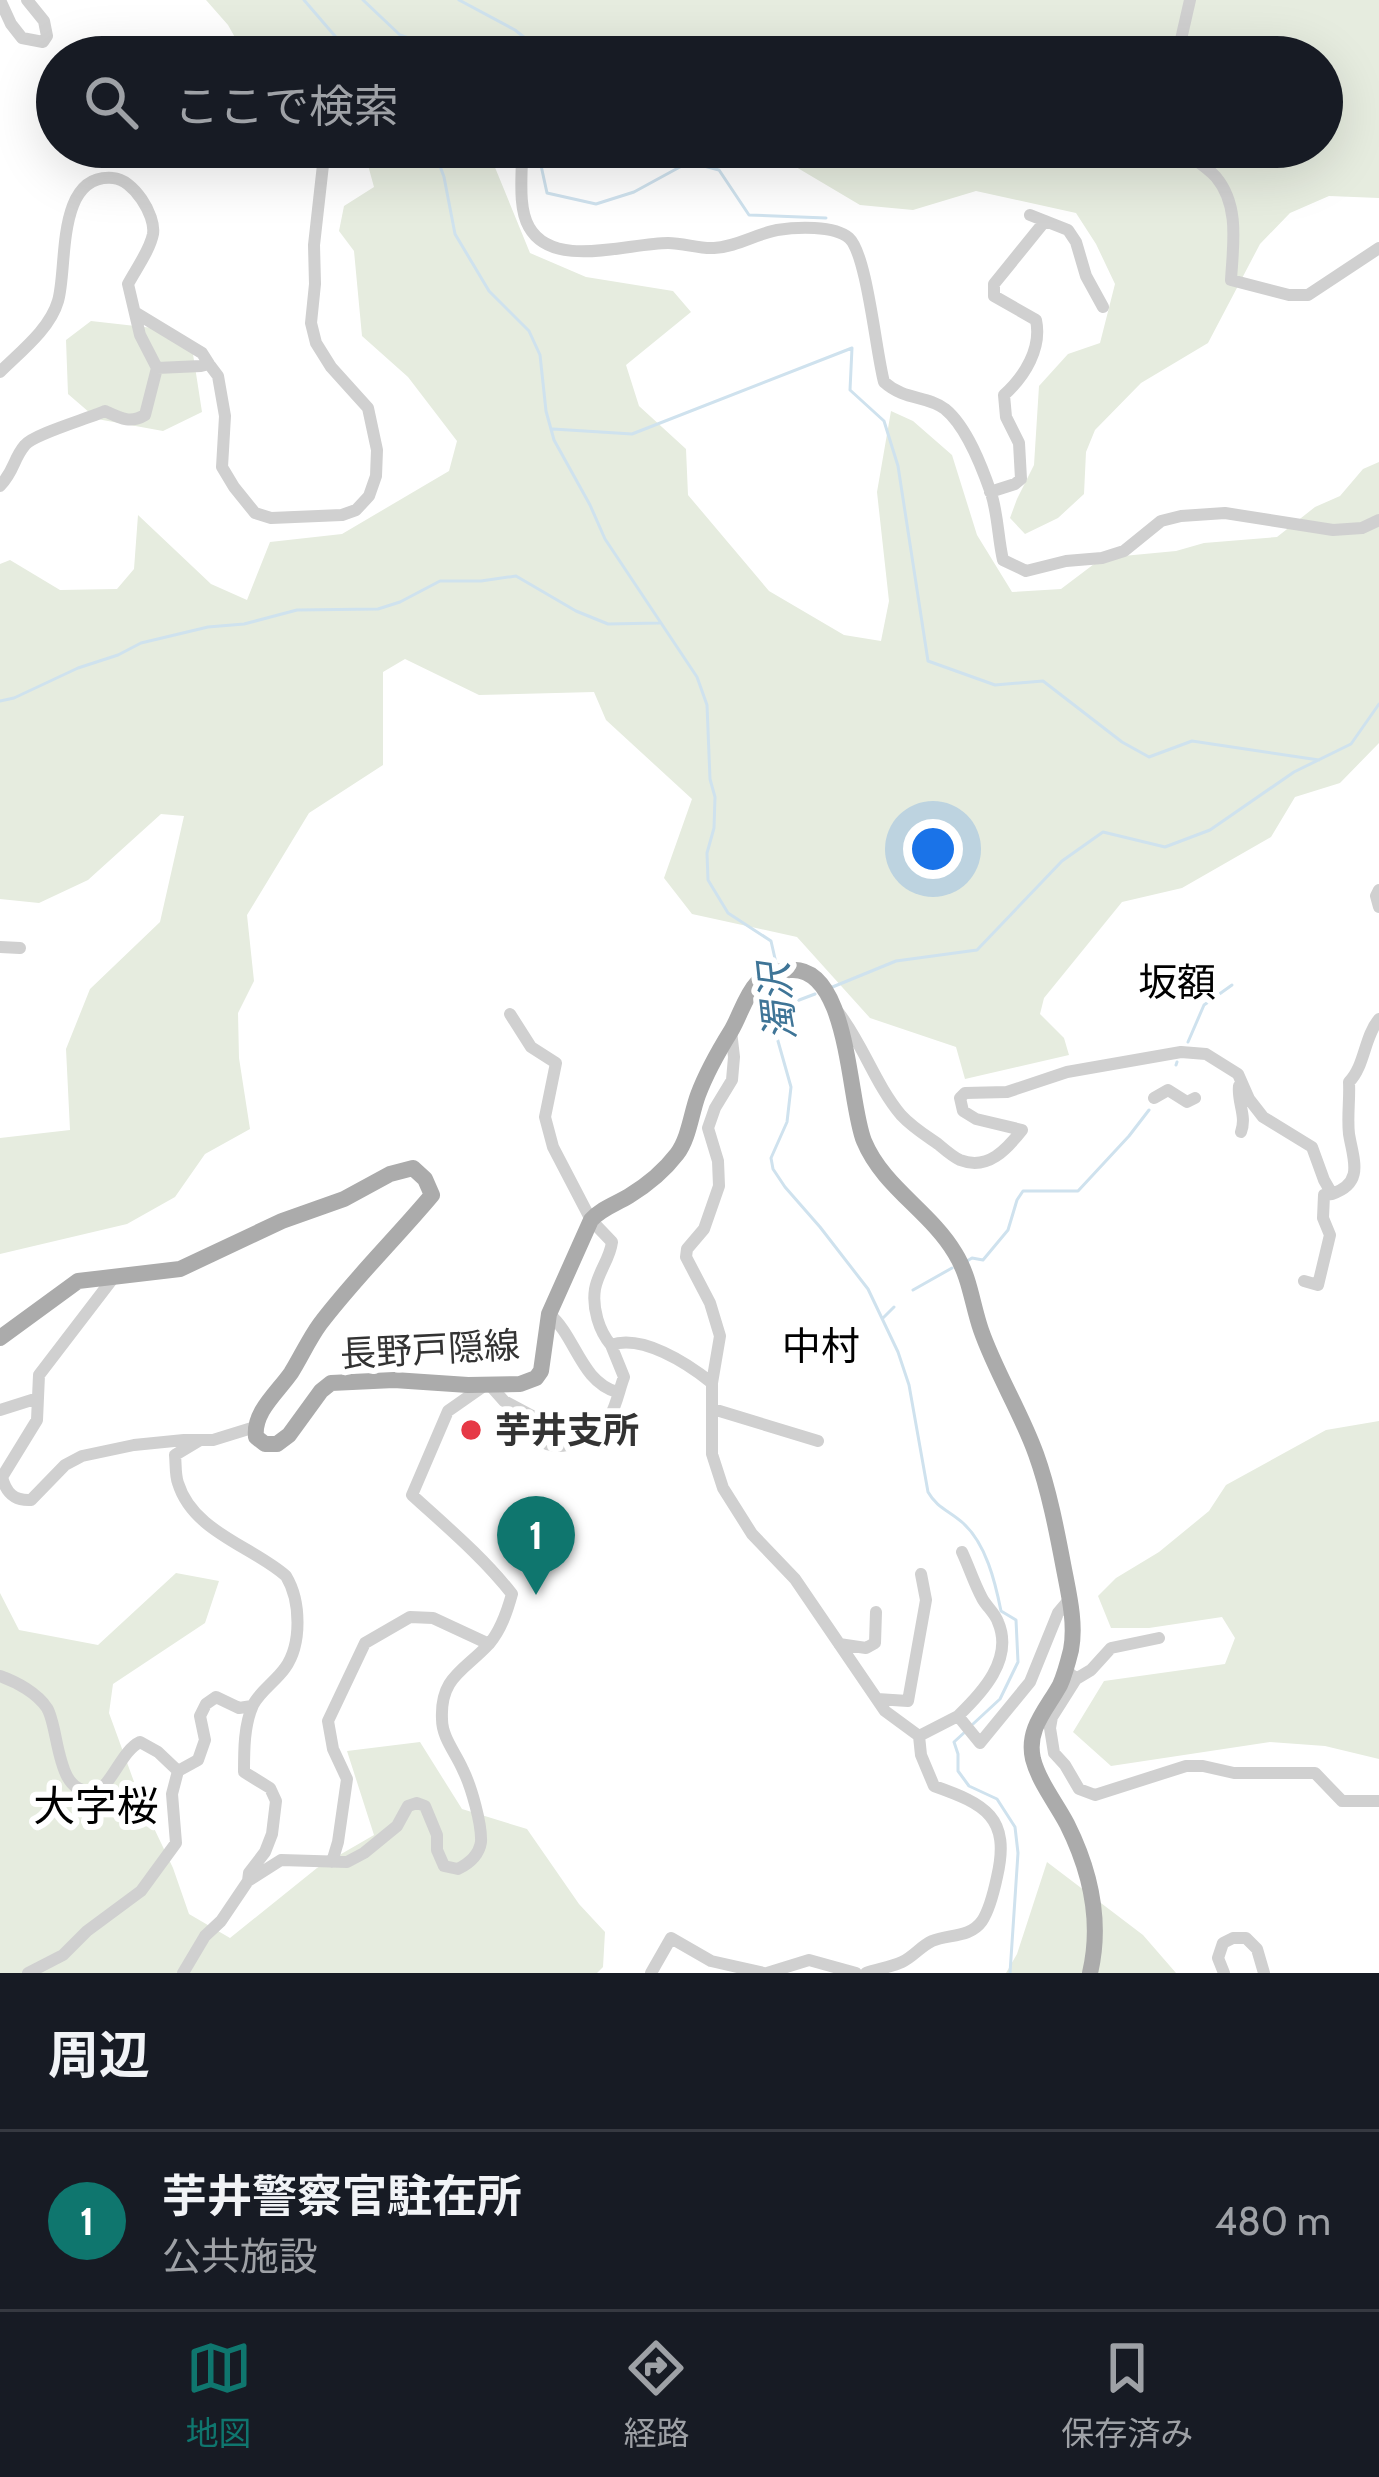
<!DOCTYPE html>
<html lang="ja">
<meta charset="utf-8">
<style>
:root{--surface:#171b24;--page:#242831;--text:#f1f3f6;--muted:#9ea1a6;--line:#363941;--accent:#0f766e}
body{margin:0;font-family:Cabin,"Noto Sans JP",sans-serif;background:var(--page);color:var(--text)}
.you{position:absolute;left:933px;top:849px;width:42px;height:42px;margin:-30px;border:9px solid #fff;border-radius:50%;background:#1a73e8;box-shadow:0 0 0 18px #1a73e833}
.badge{display:grid;place-items:center;width:78px;height:78px;border-radius:50%;background:var(--accent);color:#fff;font-size:39px;font-weight:700}
.pin{position:absolute;translate:-50% -99px;filter:drop-shadow(0 3px 6px #0008)}
.pin::after{content:'';position:absolute;top:63px;width:42px;height:36px;background:inherit;clip-path:polygon(0 0,100% 0,50% 100%)}
.list{margin:0;padding:0;list-style:none}
h2{display:flex;justify-content:space-between;align-items:center;height:156px;margin:0;padding:0 48px;font-size:51px}
h2 small{font-size:39px;font-weight:400;color:var(--muted)}
.list li{display:grid;grid-template-columns:78px 1fr auto;gap:36px;align-items:center;box-sizing:border-box;height:180px;padding:0 48px;border-top:3px solid var(--line)}
.list b{display:block;font-size:45px;white-space:nowrap}
.list p{margin:0;font-size:39px;white-space:nowrap;color:var(--muted)}
.list em{font-size:39px;font-style:normal;color:var(--muted)}
.icon{flex:none;width:66px;height:66px;fill:none;stroke:currentColor;stroke-width:2;stroke-linecap:round;stroke-linejoin:round}
.map{position:relative;flex:none;width:1379px;height:1973px;overflow:hidden}
.search{position:absolute;background:var(--surface);box-shadow:0 12px 48px #0002;left:36px;right:36px;top:36px;height:132px;display:flex;align-items:center;gap:30px;box-sizing:border-box;padding:0 42px;border-radius:66px;color:var(--muted);font-size:45px}
.sheet{height:336px;background:var(--surface)}
nav{display:flex;justify-content:space-around;align-items:center;box-sizing:border-box;height:168px;border-top:3px solid var(--line);background:var(--surface);font-size:33px;color:var(--muted)}
nav a{display:grid;justify-items:center;gap:6px}
nav .on{color:var(--accent)}
.map>svg:first-child{display:block}
</style>
<div class="map">
<svg width="1379" height="1973" viewBox="0 0 1379 1973">
<rect width="100%" height="100%" fill="#fff"/>
<!-- green -->
<path fill="#e6ecdf" d="M206,0H1379V198L1329,196L1290,213L1260,244L1208,343L1141,383L1095,430L1086,452L1084,494L1058,518L1025,534L1010,518L1017,499L1034,465L1039,386L1068,354L1100,343L1115,284L1096,244L1076,213L976,191L913,210L860,205L764,148L625,156L608,147H1322V57H246L228,25Z
M363,147H481L494,165L530,253L586,277L673,291L691,312L626,365L639,406L686,449L688,495L769,591L844,635L881,641L889,601L877,492L891,411L913,421L952,455L977,535L1012,592L1061,589L1102,558L1176,551L1204,543L1277,537L1315,507L1340,496L1363,469L1379,462V743L1340,783L1295,797L1271,837L1182,888L1122,902L1044,998L1040,1014L1064,1038L1069,1055L965,1079L956,1047L870,1018L797,937L692,914L664,878L692,799L606,720L594,692L479,695L405,659L383,672V765L309,813L247,915L254,981L238,1013L239,1058L250,1129L205,1154L175,1197L127,1224L0,1254V1138L70,1130L66,1049L90,989L160,922L184,816L161,814L88,880L39,903L0,899V564L10,560L60,590L117,589L134,569L138,515L211,584L247,600L270,542L342,534L449,471L457,441L408,377L362,336L354,251L339,231L344,206L374,187Z
M91,321L171,330L193,354L202,412L163,431L97,419L68,394L66,340Z
M1379,1421V1759L1325,1746L1270,1742L1111,1766L1073,1732L1104,1681L1225,1664L1235,1638L1222,1617L1149,1628H1111L1098,1596L1116,1578L1159,1552L1209,1511L1226,1485L1326,1430Z
M176,1573L219,1581L205,1623L113,1684L109,1713L141,1801L173,1868L189,1914L230,1938L317,1868L374,1835L347,1751L420,1742L462,1809L527,1829L579,1904L605,1932L603,1967L597,1973H0V1593L19,1630L98,1645Z
M1047,1862L1143,1935L1176,1973H1006L1017,1954Z"/>
<g fill="none" stroke-linecap="round" stroke-linejoin="round">
<!-- stream -->
<path stroke="#cfe2ee" stroke-width="3" d="M304,0L353,57
M363,0L400,35L449,52L454,57
M459,0L515,30L549,57
M433,147L444,177L455,234L489,291L529,331L540,355L546,411L554,440L590,505L605,539L697,677L707,705L710,779L715,797L714,828L707,853L708,880L728,913L771,941L776,963
M537,147L547,193L596,204L634,192L689,162L719,170L749,215L826,218
M859,162L865,147
M553,429L632,434L852,348L850,390L884,421L898,466L928,661L995,685L1043,681L1122,742L1149,757L1192,741L1319,760
M0,701L14,698L78,668L118,655L141,643L208,627L244,624L297,610L378,609L400,602L440,581H481L516,576L576,611L608,624L659,623
M780,978L786,1005L776,1034L791,1087L787,1122L771,1158L773,1169L785,1187L820,1227L868,1289L898,1352L909,1385L928,1492C937,1508 950,1511 963,1523C986,1544 995,1581 1001,1611L1016,1620L1018,1662L1000,1699L973,1724
M830,988L896,961L977,950L1062,861L1103,832L1165,847L1210,830L1294,772L1351,744L1379,704
M786,1005L815,994
M1188,1042L1204,1005L1232,985
M1176,1065L1177,1062
M967,1261L972,1258L983,1260L1008,1230L1017,1200L1023,1191H1078L1129,1136L1149,1110
M913,1290L952,1268
M883,1318L894,1307
M966,1731L954,1742L958,1754V1771L969,1786L997,1799L1015,1827L1018,1853L1010,1973"/>
<!-- minor -->
<path stroke="#d0d0d0" stroke-width="12" d="M0,0L11,24L22,38L43,42L47,36L44,21L27,0
M1177,57L1190,0
M517,147L522,154C522,176 518,208 529,227C553,270 628,243 668,243C684,243 699,249 714,248C736,247 756,234 777,230C796,227 834,225 849,238C867,254 876,353 884,382C905,401 927,395 945,409C967,427 982,467 991,493C998,514 998,539 1003,560L1026,571L1066,561L1102,558L1124,551L1161,521L1181,516L1225,513L1333,530L1362,528L1379,520
M1178,147C1190,157 1206,166 1216,177C1240,206 1233,245 1231,280L1289,295H1308L1379,248
M1030,215L1068,230L1076,242L1086,276L1103,307
M136,313L202,353L209,364
M157,368L201,366L209,364L218,376L225,416L222,467L234,487L255,513L271,518L342,515L356,510L369,496L376,476L377,450L368,408L331,367L316,343L311,323L315,284L314,245L325,147
M0,372C20,352 50,329 58,301C68,268 55,173 113,178C133,179 156,215 153,234C150,250 136,269 128,284L140,335L157,368L145,415C130,424 120,418 105,411C87,419 34,434 25,445C13,459 15,470 0,486
M990,492L1015,484L1021,479L1019,443L1006,417L1004,395C1025,376 1042,348 1036,320L994,296V284L1045,221
M1379,890L1376,896L1379,907
M0,947L20,948
M838,1012C863,1044 875,1084 901,1115C912,1127 925,1135 938,1144C944,1149 953,1157 960,1160C988,1171 1007,1149 1022,1130L976,1119L963,1111L960,1098L965,1093L1007,1092L1067,1072L1181,1052L1206,1054L1238,1074L1249,1099L1263,1117L1312,1147L1324,1180L1332,1194C1365,1183 1353,1159 1349,1134C1347,1117 1350,1099 1349,1082C1365,1066 1364,1037 1379,1019
M510,1014L531,1047L556,1063L545,1117L553,1147L591,1220L612,1242C610,1259 598,1272 595,1289C592,1308 599,1331 611,1345
M731,1031L734,1057L732,1080L715,1108L708,1128L718,1161L719,1186L704,1229L687,1249L686,1257L710,1303L720,1336L712,1383V1454L723,1488L752,1534L795,1579L885,1711L919,1736L921,1755L934,1786C985,1804 1011,1817 997,1877C994,1891 990,1909 982,1921C970,1938 949,1934 932,1941C921,1946 913,1957 902,1962C891,1967 878,1969 866,1973
M1239,1086C1237,1102 1247,1116 1241,1132
M1154,1098L1168,1090L1187,1102L1195,1098
M114,1277L39,1375L37,1420L2,1477C6,1493 14,1501 31,1500L65,1465L82,1456L134,1445L184,1440H213L255,1427
M1304,1281L1318,1285L1330,1235L1323,1218L1324,1195L1332,1194
M549,1314C576,1336 580,1381 617,1392
M713,1409L818,1441
M0,1410L38,1398
M839,1644L866,1648L875,1643L876,1612
M1066,1670L1076,1679L1052,1717L1050,1728L1054,1753L1065,1765L1079,1789L1095,1795L1186,1766H1203L1234,1773H1315L1342,1801H1379
M0,1676C17,1682 37,1693 47,1708C60,1729 55,1800 96,1790C112,1786 121,1751 140,1742L158,1752L178,1771L198,1760L205,1740L200,1716L206,1704L216,1697L239,1708L252,1706
M1076,1679L1091,1670L1111,1648L1159,1638
M877,1699L908,1701L926,1600L921,1574
M958,1716C982,1693 1014,1659 998,1622C995,1613 986,1606 982,1598C974,1583 969,1567 962,1552
M919,1736L958,1716L980,1743L1030,1682L1058,1613L1069,1600
M332,1862L338,1842L347,1779L333,1749L328,1721L365,1643L410,1617L433,1618L489,1644
M248,1881L281,1860L347,1862L364,1853L397,1826L408,1806L417,1803L425,1806L437,1835V1850L444,1866L458,1869C470,1863 479,1855 481,1842C482,1824 471,1786 463,1770C456,1753 442,1738 442,1719C440,1677 464,1671 489,1644C501,1630 507,1612 512,1594C483,1557 447,1527 412,1495L448,1411L488,1383L504,1401L538,1419L539,1440C561,1455 597,1438 610,1416C617,1404 619,1390 624,1377L611,1345C642,1334 687,1363 712,1383
M28,1973L63,1955L87,1931L141,1891L176,1843L172,1794L178,1771
M183,1973L205,1936L221,1921L248,1881L249,1873L265,1852L272,1834L276,1801L270,1788L244,1772C244,1750 244,1725 253,1705C260,1691 276,1681 285,1668C302,1644 301,1601 286,1576C252,1546 193,1532 178,1483C175,1475 176,1464 175,1455L200,1440
M651,1973L671,1938L711,1961L764,1973
M767,1973L809,1960L856,1973
M1224,1973L1218,1958L1223,1943L1233,1938H1246L1257,1949L1264,1973"/>
<!-- major -->
<path stroke="#ababab" stroke-width="16" d="M0,1338L78,1281L180,1269L282,1221L344,1199L390,1174L413,1168L425,1179L432,1195C396,1238 354,1279 320,1324C309,1339 301,1357 291,1373C277,1393 253,1412 256,1437L265,1444H277L289,1435L321,1391L331,1383L394,1380L468,1385L520,1384L536,1378L541,1371L549,1314L591,1220C602,1208 616,1204 629,1196C647,1185 664,1171 677,1154C689,1138 691,1114 698,1095C707,1071 718,1052 731,1031C740,1016 745,996 757,983C765,974 778,971 790,970C850,965 848,1103 864,1141C883,1187 930,1211 955,1253C970,1277 972,1304 981,1330C996,1373 1021,1412 1036,1454C1049,1490 1057,1532 1064,1569C1069,1595 1076,1624 1071,1650C1068,1662 1065,1674 1060,1685C1047,1709 1026,1729 1033,1759C1039,1782 1056,1803 1067,1824C1090,1870 1102,1922 1090,1973"/>
</g>
<!-- markers -->
<circle fill="#e63946" stroke="#fff" stroke-width="4.5" cx="471" cy="1430" r="12"/>
<g text-anchor="middle" stroke-width="12" stroke-linejoin="round" paint-order="stroke">
<!-- street labels -->
<g font-size="36" fill="#333" stroke="#fff">
<text transform="translate(430 1349) rotate(-3)" y="13">長野戸隠線</text>
</g>
<!-- poi labels -->
<g font-size="36" font-weight="bold" fill="#333" stroke="#fff" text-anchor="start">
<text x="495" y="1443">芋井支所</text>
</g>
<!-- neighbourhood labels -->
<g font-size="39" fill="#000" stroke="#fff">
<text x="1177" y="996">坂額</text>
<text x="821" y="1360">中村</text>
</g>
<!-- water labels -->
<g font-size="39" font-style="italic" fill="#3f7597" stroke="#fff">
<text transform="translate(777 1002) rotate(-96)" y="14">濁沢</text>
</g>
<!-- quarter labels -->
<g font-size="42" fill="#000" stroke="#fff">
<text x="96" y="1821">大字桜</text>
</g>
</g>
</svg>
<div class="you"></div>
<div class="pin badge" style="left:536px;top:1595px">1</div>
<div class="search"><svg class="icon" aria-label="search" viewBox="0 0 24 24"><circle cx="10" cy="10" r="6"/><path d="M15 15l6 6"/></svg>ここで検索</div>
</div>
<section class="sheet">
<h2>周辺<small></small></h2>
<ul class="list">
<li><span class="badge">1</span><div><b>芋井警察官駐在所</b><p>公共施設</p></div><em>480 m</em></li>
</ul>
</section>
<nav>
<a class="on"><svg class="icon" aria-label="map" viewBox="0 0 24 24"><path d="M3 6l6-2 6 2 6-2v14l-6 2-6-2-6 2zM9 4v14M15 6v14"/></svg>地図</a>
<a><svg class="icon" aria-label="directions" viewBox="0 0 24 24"><path d="M12 3l9 9-9 9-9-9zM9 14v-3h6M13 9l2 2-2 2"/></svg>経路</a>
<a><svg class="icon" aria-label="saved" viewBox="0 0 24 24"><path d="M7 4h10v16l-5-4-5 4z"/></svg>保存済み</a>
</nav>
